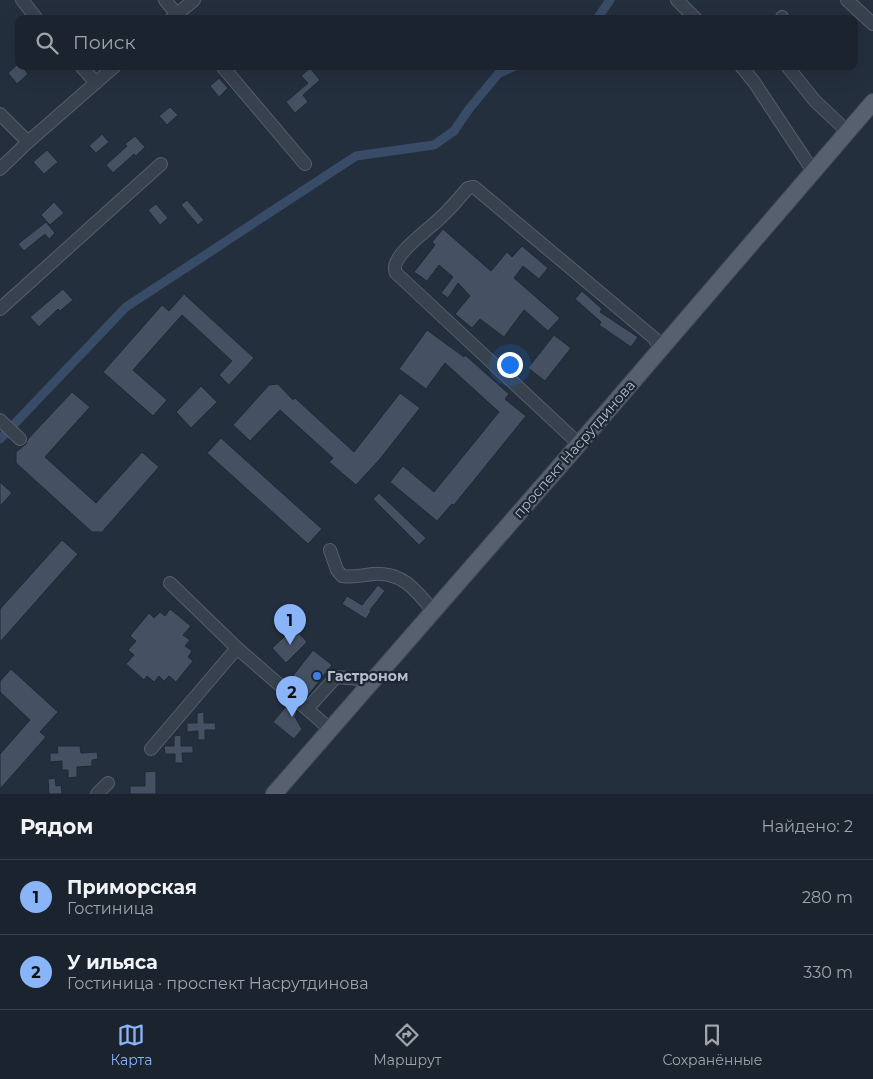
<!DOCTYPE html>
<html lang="ru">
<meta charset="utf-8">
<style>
:root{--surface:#1b232e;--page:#242b36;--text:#f1f3f6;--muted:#a0a4aa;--line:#39404a;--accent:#8ab4f8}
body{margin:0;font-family:Montserrat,sans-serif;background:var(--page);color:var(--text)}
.you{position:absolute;left:509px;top:364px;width:18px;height:18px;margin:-12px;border:4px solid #fff;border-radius:50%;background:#1a73e8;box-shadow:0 0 0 8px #1a73e833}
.badge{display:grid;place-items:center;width:32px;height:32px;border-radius:50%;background:var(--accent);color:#111;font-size:16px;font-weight:700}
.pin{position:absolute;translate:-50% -41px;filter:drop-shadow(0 1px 2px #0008)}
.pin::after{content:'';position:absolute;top:26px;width:18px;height:15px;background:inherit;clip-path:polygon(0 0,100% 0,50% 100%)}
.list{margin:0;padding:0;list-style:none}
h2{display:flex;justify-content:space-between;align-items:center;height:65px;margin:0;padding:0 20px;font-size:21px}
h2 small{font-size:16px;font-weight:400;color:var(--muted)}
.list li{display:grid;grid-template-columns:32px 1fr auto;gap:15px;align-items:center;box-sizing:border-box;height:75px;padding:0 20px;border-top:1px solid var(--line)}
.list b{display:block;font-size:19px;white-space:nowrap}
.list p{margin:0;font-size:16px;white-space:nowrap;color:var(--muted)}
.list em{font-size:16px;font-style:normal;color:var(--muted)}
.icon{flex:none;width:28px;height:28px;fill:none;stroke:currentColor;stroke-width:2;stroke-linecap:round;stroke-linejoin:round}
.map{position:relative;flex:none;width:873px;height:794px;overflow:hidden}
.search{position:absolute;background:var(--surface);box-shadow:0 5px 20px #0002;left:15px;right:15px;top:15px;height:55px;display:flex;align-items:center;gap:12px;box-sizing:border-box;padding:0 18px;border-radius:10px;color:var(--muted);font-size:19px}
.sheet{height:215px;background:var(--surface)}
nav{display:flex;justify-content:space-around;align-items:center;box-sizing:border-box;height:70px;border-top:1px solid var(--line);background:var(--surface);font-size:14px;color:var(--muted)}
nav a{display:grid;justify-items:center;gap:2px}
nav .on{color:var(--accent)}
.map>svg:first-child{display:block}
</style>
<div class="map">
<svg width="873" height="794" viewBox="0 0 873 794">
<rect width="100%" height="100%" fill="#242f3e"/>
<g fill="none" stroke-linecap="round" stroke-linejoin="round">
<!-- canal -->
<path stroke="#394c67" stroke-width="9" d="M597,19L610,0
M0,439L126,307L356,156L434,145L454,131L469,109L498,74L515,66"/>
</g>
<!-- building -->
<path fill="#455162" stroke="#1f2835" d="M19,63V66H22L28,74L17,84L8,73Z
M310,68L320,80L303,95L308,102L295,113L286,102L308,83L301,76Z
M219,78L228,88L219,97L210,86Z
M170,107L178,115L167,125L159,116Z
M102,134L109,142L96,153L89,146Z
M135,136L145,147L136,156L134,154L113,173L106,165L127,146L125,144Z
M47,150L58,162L44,174L33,162Z
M187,200L204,220L198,225L181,205Z
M54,202L64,213L50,225L41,215Z
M156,204L168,218L160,225L148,210Z
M46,222L55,233L49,239L45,234L24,251L18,244Z
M443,229L491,271L507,252L512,257L522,246L548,268L539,279L523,266L514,278L560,318L548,331L524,310L504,337L480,319L472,328L455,314L470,296L458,283L448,298L441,293L453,277L439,265L427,281L414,272L435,245L432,242Z
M63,289L73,300L60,311L58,309L39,327L30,317Z
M582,291L602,309L600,312L638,337L631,347L599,325L601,322L575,299Z
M184,294L254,358L229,385L219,375L232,361L182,315L133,370L167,400L153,416L103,372L162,305L169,311Z
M427,330L464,357L465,355L509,394L505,399L526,416L454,505L452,504L437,521L390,482L403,466L434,492L499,412L445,363L426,389L399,369Z
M554,335L571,348L545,381L528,368Z
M278,384L293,400L295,398L354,452L400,393L420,408L380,459L356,485L329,462L333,458L280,410L250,441L233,425L269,385Z
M201,386L217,402L191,428L176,412Z
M72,392L90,407L45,457L96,503L142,452L159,467L102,532H92L16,463V452L26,444L28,439Z
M221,438L322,529L308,544L207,453Z
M0,482L12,493L0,506Z
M379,493L426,538L419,545L373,499Z
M62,540L78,554L0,642V609Z
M378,585L385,591L370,610L371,611L366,619L342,604L347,596L362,605Z
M170,609L191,626L183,635L190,640L185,646L192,651L188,657L193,661L176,682L169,676L164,681L159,676L154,682L147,676L144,680L126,664L134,655L128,650L136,641L130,636L149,613L154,618L160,612L165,616Z
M294,628L307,642L286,663L272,648Z
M313,650L332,665L306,698L288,682Z
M11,669L58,712L40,732L46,737L0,789V754L30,720L0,692V681Z
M288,704L297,712L295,717L302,729L294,739L273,722Z
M204,712V723H215L216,730H205V740H198V731L187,732V723H197V713Z
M181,735V746H193V753H182L183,763H175V754H165L164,746H174V736Z
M57,746H80L81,753L97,752L98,759L92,760V766L77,767V777L68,778V770H62V761L50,762V753H58Z
M156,771V794H130V786H145V772Z
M55,778L56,786L61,785L62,794H49L48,779Z"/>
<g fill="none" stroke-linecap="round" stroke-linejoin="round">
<defs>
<path id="minor" d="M22,0L37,19
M165,0L181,19
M677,0L696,19
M847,0L873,24
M171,19L194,0
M782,19V17
M81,66L96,83
M222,66L305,164
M741,66L754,82L813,171
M787,66L815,101L847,131
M0,114L28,142
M0,169L28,142L115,66
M0,309L161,164
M0,420L20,439
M579,444L396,273C388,257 428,230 438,220C449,211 458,199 468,188L474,187L654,338L660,348
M330,550L337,570L342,576C353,578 363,575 373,574C403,572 416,590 433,611
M170,583L237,648L331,730
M307,709L336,677L373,680
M151,749L237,648
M97,794L108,783"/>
<path id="major" d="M274,794L579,444L873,102"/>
</defs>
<!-- minor casing -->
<use href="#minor" stroke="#565f6c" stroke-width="14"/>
<!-- major casing -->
<use href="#major" stroke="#414a57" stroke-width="18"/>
<!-- minor -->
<use href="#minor" stroke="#38414e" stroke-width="12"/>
<!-- major -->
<use href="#major" stroke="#56606e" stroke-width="16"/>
</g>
<!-- markers -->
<circle fill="#3f7fe0" stroke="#1d2633" stroke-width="2" cx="317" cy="676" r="5"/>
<g text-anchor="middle" stroke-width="4.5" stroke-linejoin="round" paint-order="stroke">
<!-- street labels -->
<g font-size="14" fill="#b4bcc9" stroke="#1d2633">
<text transform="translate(574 449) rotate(-49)" y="5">проспект Насрутдинова</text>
</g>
<!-- poi labels -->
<g font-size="14" font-weight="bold" fill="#b4bcc9" stroke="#1d2633" text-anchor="start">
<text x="327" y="681">Гастроном</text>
</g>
</g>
</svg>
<div class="you"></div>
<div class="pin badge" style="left:290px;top:645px">1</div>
<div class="pin badge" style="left:292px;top:717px">2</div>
<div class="search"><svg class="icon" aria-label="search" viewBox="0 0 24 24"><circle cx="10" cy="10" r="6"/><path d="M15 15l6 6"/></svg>Поиск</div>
</div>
<section class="sheet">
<h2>Рядом<small>Найдено: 2</small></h2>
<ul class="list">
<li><span class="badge">1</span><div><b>Приморская</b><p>Гостиница</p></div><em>280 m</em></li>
<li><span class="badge">2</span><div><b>У ильяса</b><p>Гостиница · проспект Насрутдинова</p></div><em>330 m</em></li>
</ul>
</section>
<nav>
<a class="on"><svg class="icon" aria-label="map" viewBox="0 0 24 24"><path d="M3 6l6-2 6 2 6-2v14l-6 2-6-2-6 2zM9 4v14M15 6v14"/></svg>Карта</a>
<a><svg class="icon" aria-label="directions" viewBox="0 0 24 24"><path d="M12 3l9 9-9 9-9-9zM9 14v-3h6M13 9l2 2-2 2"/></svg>Маршрут</a>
<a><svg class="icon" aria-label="saved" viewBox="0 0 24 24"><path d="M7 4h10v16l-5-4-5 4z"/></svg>Сохранённые</a>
</nav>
